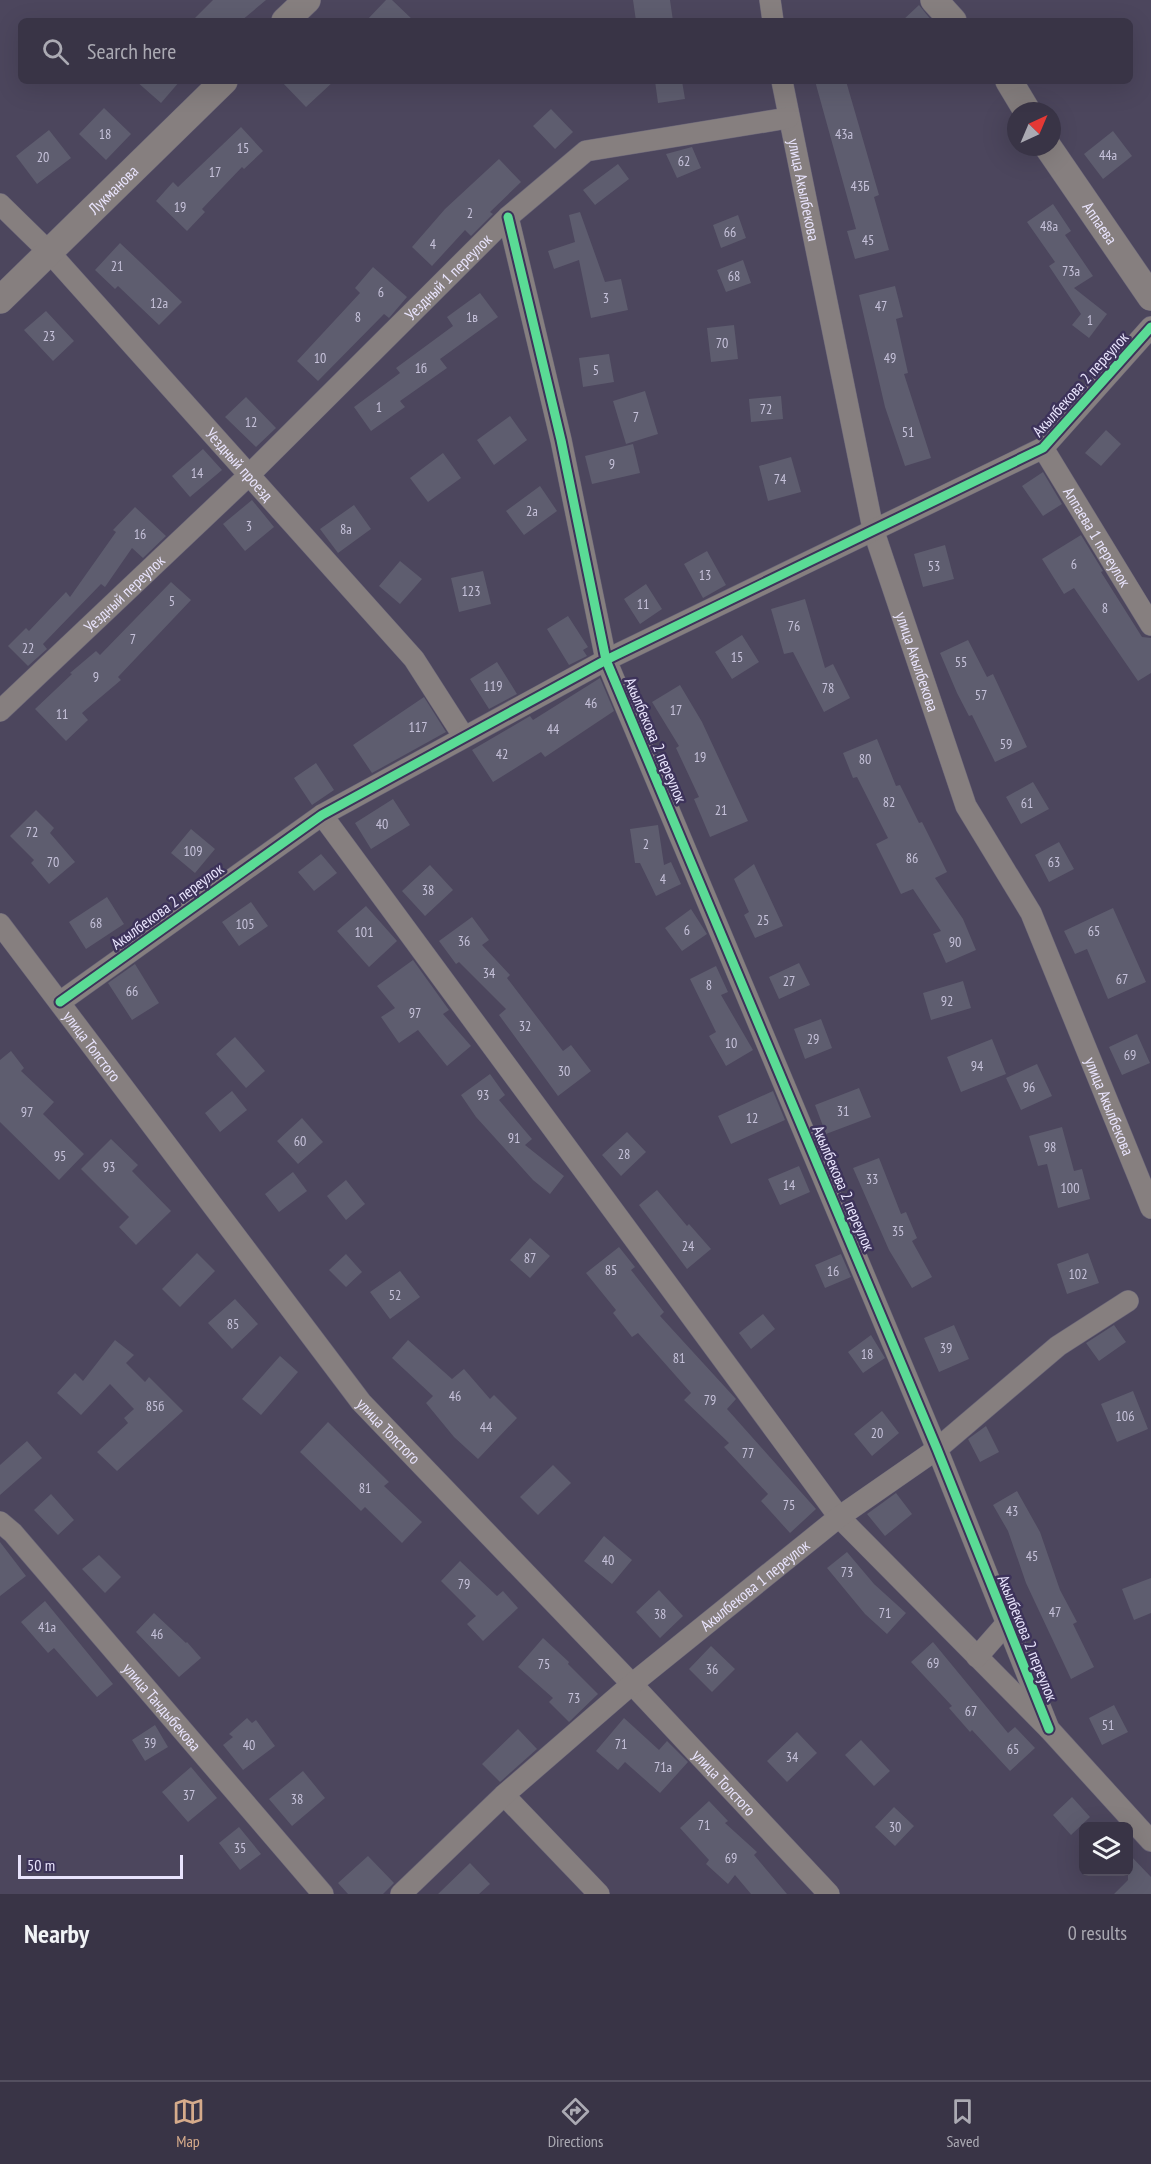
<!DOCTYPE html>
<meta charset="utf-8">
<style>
:root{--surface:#393446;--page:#443f51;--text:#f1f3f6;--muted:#abaab3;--line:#534f5f;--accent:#d6ab8b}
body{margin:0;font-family:"PT Sans Narrow",sans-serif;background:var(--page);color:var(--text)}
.controls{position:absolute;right:18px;bottom:18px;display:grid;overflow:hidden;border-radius:9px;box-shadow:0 6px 24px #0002}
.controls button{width:54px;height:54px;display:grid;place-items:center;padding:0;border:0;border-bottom:2px solid var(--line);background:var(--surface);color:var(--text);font:30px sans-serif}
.compass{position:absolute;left:1007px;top:102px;width:54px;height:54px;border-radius:50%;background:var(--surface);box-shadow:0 6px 24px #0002;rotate:44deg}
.scale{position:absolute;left:18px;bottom:15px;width:165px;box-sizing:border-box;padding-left:6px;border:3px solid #e9e4fd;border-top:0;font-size:16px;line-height:21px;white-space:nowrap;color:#e9e4fd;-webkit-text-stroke:4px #3d335a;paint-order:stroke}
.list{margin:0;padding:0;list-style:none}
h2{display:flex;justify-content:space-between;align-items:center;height:78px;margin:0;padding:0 24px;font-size:26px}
h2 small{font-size:20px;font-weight:400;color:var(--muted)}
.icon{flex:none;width:33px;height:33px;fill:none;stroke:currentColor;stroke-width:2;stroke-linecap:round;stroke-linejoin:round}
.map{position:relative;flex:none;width:1151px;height:1894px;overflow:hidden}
.search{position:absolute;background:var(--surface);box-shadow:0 6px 24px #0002;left:18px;right:18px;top:18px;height:66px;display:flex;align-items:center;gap:15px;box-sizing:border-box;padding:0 21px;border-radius:9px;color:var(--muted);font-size:22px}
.sheet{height:186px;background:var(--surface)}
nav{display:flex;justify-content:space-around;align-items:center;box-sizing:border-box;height:84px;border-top:2px solid var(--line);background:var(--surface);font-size:16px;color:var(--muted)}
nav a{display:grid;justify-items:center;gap:3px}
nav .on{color:var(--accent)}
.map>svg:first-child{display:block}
</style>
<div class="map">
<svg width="1151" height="1894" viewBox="0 0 1151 1894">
<rect width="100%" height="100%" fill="#4c465d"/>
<!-- building -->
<path fill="#5e5d6f" d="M213,0H266L241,21H192Z
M386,0H392L414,21H366Z
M633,0H670L673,21H636Z
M919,5L932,21H902Z
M136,81H180L161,103Z
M281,81H334L306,107Z
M655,81H682L685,99L658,103Z
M815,81H846L879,195L874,197L889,250L855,259L847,231L856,229Z
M104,108L131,134L106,160L79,134Z
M551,109L573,132L555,149L533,126Z
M241,127L263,151L244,169L242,167L202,209L205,212L187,231L156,201L173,182L178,187Z
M49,130L71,158L37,184L16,156Z
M1113,131L1132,156L1103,179L1084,154Z
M692,147L701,168L677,178L666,154Z
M499,159L521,182L490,212L493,214L471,236L465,230L432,266L412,247L445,209Z
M618,164L629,179L595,205L583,190Z
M1053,204L1071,231L1065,235L1093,276L1074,288L1107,314L1089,338L1072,325L1081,314L1049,266L1055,262L1027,222Z
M580,212L605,282L621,279L628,310L591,318L579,260L554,269L548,251L575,242L569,215Z
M738,215L746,238L721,248L713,225Z
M120,243L182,302L159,325L118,286L115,289L95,270Z
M743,260L751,283L726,292L717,270Z
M373,267L407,297L389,318L384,314L318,381L297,361L360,293L355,288Z
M895,286L903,317L896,319L908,373L904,374L931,458L905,466L885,407L859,295Z
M480,293L498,317L440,359L447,368L400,401L405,407L371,431L354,407L400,373L396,368L453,326L447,317Z
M46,311L74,341L53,361L24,330Z
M734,325L738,359L711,362L707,328Z
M609,354L614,382L583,387L579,358Z
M645,391L658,434L626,444L613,401Z
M781,396L783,419L751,422L749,399Z
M246,397L276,428L256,447L225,417Z
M510,416L527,440L494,465L477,440Z
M1106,430L1121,444L1101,466L1085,453Z
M633,444L640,473L592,484L585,456Z
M203,449L222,470L190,497L172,476Z
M443,453L461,478L428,502L410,478Z
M791,457L801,492L768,501L759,466Z
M1043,472L1062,504L1043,516L1022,486Z
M540,486L557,511L524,535L506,511Z
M252,500L274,527L245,551L223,524Z
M354,505L371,529L338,553L320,529Z
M135,507L166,536L143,558L132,548L105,587L101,584L43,644L47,649L28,666L8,646L26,628L29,631L66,592L70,597L116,532L113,530Z
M1081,535L1103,571L1101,572L1142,637L1151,638V673L1138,681L1074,588L1064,594L1042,559Z
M945,545L954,579L923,587L914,554Z
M707,551L726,585L703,598L684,564Z
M400,561L422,579L400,604L379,586Z
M483,571L491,604L459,612L451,578Z
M171,582L191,600L118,677L121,680L82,713L88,720L66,741L35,709L72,674L70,673L96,651L100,655Z
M646,584L662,609L640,624L624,599Z
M805,599L825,668L833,664L850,698L824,712L793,652L784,654L771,609Z
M568,616L588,647L583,650L587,656L569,665L547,629Z
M742,635L759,662L732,679L715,652Z
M968,640L987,677L993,674L1027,747L995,762L972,715L969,716L957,693L940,653Z
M497,662L517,694L489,709L470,679Z
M600,678L614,711L545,757L541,752L493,782L472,750L530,716L533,720Z
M680,685L702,722L748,821L710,837L694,799L699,797L676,748L679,746L652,702Z
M424,697L446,732L372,773L353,745Z
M877,739L896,786L900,785L919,823L922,822L947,872L935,878L963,919L976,950L946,963L933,934L941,931L913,889L901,894L876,844L888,838L857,777L853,778L843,753Z
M316,763L334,790L312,805L294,778Z
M1033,782L1049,809L1021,824L1006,797Z
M393,799L410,825L371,849L355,823Z
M36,810L54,828L50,833L75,862L49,884L31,863L34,860L10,836Z
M658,825L664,865L671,862L681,884L656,896L640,863H635L630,829Z
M191,829L215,849L195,873L171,853Z
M1059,842L1074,869L1049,882L1035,855Z
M321,854L337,873L314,891L298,872Z
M754,864L783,926L755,938L744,915L749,912L734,879Z
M430,865L453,890L425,916L402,891Z
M107,897L124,924L86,949L69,922Z
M251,902L268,926L239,946L222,922Z
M366,906L397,941L369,967L337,931Z
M1113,908L1146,982L1108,999L1087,949L1075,954L1064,931Z
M691,909L707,934L682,951L665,928Z
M472,917L489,940L482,945L510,975L507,978L563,1051L571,1045L591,1071L558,1096L499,1015L506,1009L459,962L456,964L439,941Z
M413,960L449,1010L443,1014L471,1046L447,1066L418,1030L399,1043L381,1017L395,1008L377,986Z
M799,963L810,985L779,999L769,977Z
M135,964L159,1003L132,1020L108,983Z
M716,966L728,992L721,995L753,1050L726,1066L709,1036L716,1032L690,979Z
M963,981L971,1008L931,1020L923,993Z
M821,1019L832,1048L805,1059L794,1029Z
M1137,1034L1150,1063L1122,1075L1109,1047Z
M235,1037L265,1071L246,1088L216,1054Z
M992,1039L1006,1074L961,1092L947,1057Z
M11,1051L24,1068L21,1071L54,1102L43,1114L84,1154L59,1180L0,1122V1060Z
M1037,1064L1052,1096L1021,1110L1006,1078Z
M490,1074L505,1095L499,1100L532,1139L525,1145L564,1176L550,1194L533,1180L476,1117L461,1095Z
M859,1088L871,1117L826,1134L815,1105Z
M232,1091L247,1110L220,1132L205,1113Z
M773,1091L785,1120L731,1144L718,1116Z
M302,1118L323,1142L298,1164L277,1141Z
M1062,1127L1074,1171L1082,1169L1090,1199L1058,1208L1047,1164L1038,1166L1029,1136Z
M627,1132L646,1152L621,1176L602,1155Z
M111,1139L138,1165L132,1171L171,1211L136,1245L119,1227L129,1217L81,1169Z
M879,1158L901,1214L906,1212L917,1238L912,1241L932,1277L912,1288L889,1250L853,1168Z
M799,1166L810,1192L780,1205L768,1179Z
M293,1172L307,1191L279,1212L265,1194Z
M346,1180L365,1204L346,1220L327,1196Z
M657,1190L687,1226L689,1224L711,1249L687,1269L639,1205Z
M530,1238L550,1256L530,1278L510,1260Z
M619,1247L635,1267L631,1270L664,1312L660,1316L736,1399L727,1409L816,1509L790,1533L761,1501L768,1494L724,1447L729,1443L684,1400L691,1393L638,1333L632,1337L613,1313L616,1310L586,1273Z
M197,1253L215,1271L180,1307L162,1289Z
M1088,1253L1099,1283L1067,1294L1057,1264Z
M346,1254L362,1272L346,1287L329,1270Z
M841,1254L851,1277L825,1288L815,1265Z
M400,1271L420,1297L390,1319L370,1292Z
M235,1299L258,1324L232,1349L208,1323Z
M763,1314L775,1329L751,1349L739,1333Z
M954,1325L969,1359L939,1372L924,1338Z
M1114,1325L1126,1342L1099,1361L1086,1343Z
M871,1335L885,1358L863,1373L848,1352Z
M115,1340L134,1355L126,1363L145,1382L149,1377L183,1411L117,1471L97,1452L128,1423L124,1418L134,1409L110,1384L81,1415L57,1393L75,1373L83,1381Z
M408,1340L452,1379L464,1369L490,1399L494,1395L517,1418L478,1459L454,1437L426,1403L433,1396L392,1358Z
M280,1356L298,1372L261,1415L242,1399Z
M1133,1391L1148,1429L1117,1442L1101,1404Z
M882,1411L899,1433L872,1456L854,1434Z
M328,1422L389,1482L384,1486L422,1522L402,1543L365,1507L361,1511L300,1452Z
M986,1426L999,1452L980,1462L968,1439Z
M27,1441L42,1458L0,1495V1465Z
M553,1465L571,1483L538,1515L520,1497Z
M1017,1491L1040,1532L1060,1590L1077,1622L1073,1624L1094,1667L1071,1679L1026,1583L1008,1531L993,1505Z
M896,1493L912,1514L885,1536L867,1514Z
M51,1494L74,1520L58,1535L34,1510Z
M604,1536L632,1560L612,1584L584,1561Z
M0,1542L26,1576L0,1596Z
M847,1552L874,1584L906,1613L887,1634L865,1614L827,1568Z
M99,1555L121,1577L105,1593L82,1569Z
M460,1561L497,1596L503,1591L518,1608L483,1641L467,1624L476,1616L441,1581Z
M1151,1578V1613L1134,1620L1122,1589Z
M659,1590L683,1616L660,1638L636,1612Z
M45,1601L113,1684L97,1697L54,1648L48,1653L21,1622Z
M154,1613L186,1643L187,1642L201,1658L179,1677L136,1632Z
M543,1638L569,1662L568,1664L598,1694L569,1722L549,1702L553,1698L518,1667Z
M933,1642L1008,1733L1015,1727L1035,1748L1010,1771L972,1730L970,1732L949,1708L952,1706L911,1662Z
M711,1646L735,1669L712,1692L689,1669Z
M1114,1705L1128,1732L1102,1745L1089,1718Z
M247,1718L252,1723L256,1720L275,1746L243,1770L223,1745L233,1737L229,1734Z
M624,1718L659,1750L667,1741L688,1762L660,1793L625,1762L618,1770L596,1751Z
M155,1725L168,1747L145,1761L132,1740Z
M518,1729L537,1749L500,1782L482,1764Z
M797,1732L817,1753L787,1782L767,1761Z
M861,1740L890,1771L874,1786L845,1755Z
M191,1767L217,1798L188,1822L162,1792Z
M303,1771L325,1798L292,1826L269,1799Z
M1072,1797L1090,1817L1071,1835L1053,1815Z
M709,1801L728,1821L725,1823L757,1852L754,1855L787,1894H751L735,1875L728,1884L706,1864L709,1860L680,1828Z
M894,1807L914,1826L895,1846L875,1827Z
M239,1827L261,1854L240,1870L219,1843Z
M1128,1853L1151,1877V1894H1114L1128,1880Z
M368,1856L394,1883L383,1894H348L338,1883Z
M470,1863L490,1884L479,1894H438Z"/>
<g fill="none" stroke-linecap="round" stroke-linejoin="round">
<defs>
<g id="minor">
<path d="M770,0L773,21"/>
<path id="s1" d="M782,81L873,529L966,806L1031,913L1151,1208"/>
<path id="s2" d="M0,204L50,253L414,659L464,737"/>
<path d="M508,217L561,440L606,660L937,1449L1049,1729"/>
<path id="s3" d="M1043,448L1151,625"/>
<path id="s4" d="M0,711L248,476L508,217L586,151L788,118"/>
<path d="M322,815L839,1517L1049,1729L1151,1841"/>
<path id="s5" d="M0,924L361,1402L632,1684L829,1894"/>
<path d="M60,1002L322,815L606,660L1043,448L1151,327"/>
<path id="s6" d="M0,1522L13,1533L323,1894"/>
<path d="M977,1657L1006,1624"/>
<path d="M504,1795L599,1894"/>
<path id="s7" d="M401,1894L504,1795L632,1684L839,1517L937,1449L1058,1346L1128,1301"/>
</g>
<g id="tertiary">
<path d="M934,0L953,21"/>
<path d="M285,21L307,0"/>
<path d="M1009,81L1027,111"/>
<path id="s8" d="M1048,147L1151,297"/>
<path id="s9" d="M0,300L224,81"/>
</g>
</defs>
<!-- minor casing -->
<use href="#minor" stroke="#696478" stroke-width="22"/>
<!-- tertiary casing -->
<use href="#tertiary" stroke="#696478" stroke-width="28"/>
<!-- minor -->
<use href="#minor" stroke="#867f7f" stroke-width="21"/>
<!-- tertiary -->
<use href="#tertiary" stroke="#867f7f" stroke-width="27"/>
<defs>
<path id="cycleway" d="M508,217L561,440L606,660L937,1449L1049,1729
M60,1002L322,815L606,660L1043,448L1151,327"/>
</defs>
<!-- cycleway casing -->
<use href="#cycleway" stroke="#3d335a" stroke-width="13"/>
<!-- cycleway -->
<use href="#cycleway" stroke="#5adb95" stroke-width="9"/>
</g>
<g text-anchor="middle" stroke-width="5" stroke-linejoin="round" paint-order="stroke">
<!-- number labels -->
<g font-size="14" fill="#c6c2da">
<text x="105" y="139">18</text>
<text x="844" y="139">43а</text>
<text x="243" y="153">15</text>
<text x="1108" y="160">44а</text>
<text x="43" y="162">20</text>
<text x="684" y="166">62</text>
<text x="215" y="177">17</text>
<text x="860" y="191">43Б</text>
<text x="180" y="212">19</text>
<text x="470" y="218">2</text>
<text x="1049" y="231">48а</text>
<text x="730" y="237">66</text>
<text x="868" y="245">45</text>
<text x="433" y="249">4</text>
<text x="117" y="271">21</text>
<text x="1071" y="276">73а</text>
<text x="734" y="281">68</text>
<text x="381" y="297">6</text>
<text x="606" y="303">3</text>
<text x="159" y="308">12а</text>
<text x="881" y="311">47</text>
<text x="358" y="322">8</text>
<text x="472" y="322">1в</text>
<text x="1090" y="325">1</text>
<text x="49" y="341">23</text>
<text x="722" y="348">70</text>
<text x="320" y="363">10</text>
<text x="890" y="363">49</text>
<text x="421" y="373">1б</text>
<text x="596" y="375">5</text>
<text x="379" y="412">1</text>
<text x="766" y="414">72</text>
<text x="636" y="422">7</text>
<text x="251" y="427">12</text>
<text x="908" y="437">51</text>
<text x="612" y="469">9</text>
<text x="197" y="478">14</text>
<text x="780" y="484">74</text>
<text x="532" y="516">2а</text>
<text x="249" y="531">3</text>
<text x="346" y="534">8а</text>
<text x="140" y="539">16</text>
<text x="1074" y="569">6</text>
<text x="934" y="571">53</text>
<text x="705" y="580">13</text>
<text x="471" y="596">123</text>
<text x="172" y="606">5</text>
<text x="643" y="609">11</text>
<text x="1105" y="613">8</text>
<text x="794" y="631">76</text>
<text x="133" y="644">7</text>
<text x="28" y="653">22</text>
<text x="737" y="662">15</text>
<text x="961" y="667">55</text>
<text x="96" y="682">9</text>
<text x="493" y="691">119</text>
<text x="828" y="693">78</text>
<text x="981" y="700">57</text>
<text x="591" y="708">46</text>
<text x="676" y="715">17</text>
<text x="62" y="719">11</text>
<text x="418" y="732">117</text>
<text x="553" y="734">44</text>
<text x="1006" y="749">59</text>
<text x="502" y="759">42</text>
<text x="700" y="762">19</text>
<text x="865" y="764">80</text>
<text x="889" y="807">82</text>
<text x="1027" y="808">61</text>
<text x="721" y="815">21</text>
<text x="382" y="829">40</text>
<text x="32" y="837">72</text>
<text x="646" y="849">2</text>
<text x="193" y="856">109</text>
<text x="912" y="863">86</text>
<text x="53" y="867">70</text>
<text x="1054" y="867">63</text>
<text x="663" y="884">4</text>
<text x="428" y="895">38</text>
<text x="763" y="925">25</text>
<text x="96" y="928">68</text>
<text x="245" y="929">105</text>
<text x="687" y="935">6</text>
<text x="1094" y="936">65</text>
<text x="364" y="937">101</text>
<text x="464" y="946">36</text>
<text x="955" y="947">90</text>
<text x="489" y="978">34</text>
<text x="1122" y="984">67</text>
<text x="789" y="986">27</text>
<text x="709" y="990">8</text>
<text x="132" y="996">66</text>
<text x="947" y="1006">92</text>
<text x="415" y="1018">97</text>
<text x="525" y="1031">32</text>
<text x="813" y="1044">29</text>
<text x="731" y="1048">10</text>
<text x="1130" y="1060">69</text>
<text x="977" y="1071">94</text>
<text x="564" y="1076">30</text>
<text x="1029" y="1092">96</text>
<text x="483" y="1100">93</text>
<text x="843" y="1116">31</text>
<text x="27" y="1117">97</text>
<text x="752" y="1123">12</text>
<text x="514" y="1143">91</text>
<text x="300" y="1146">60</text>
<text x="1050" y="1152">98</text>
<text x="624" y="1159">28</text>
<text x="60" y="1161">95</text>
<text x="109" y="1172">93</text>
<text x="872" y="1184">33</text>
<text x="789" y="1190">14</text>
<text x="1070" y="1193">100</text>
<text x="898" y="1236">35</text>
<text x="688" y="1251">24</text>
<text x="530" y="1263">87</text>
<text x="611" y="1275">85</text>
<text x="833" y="1276">16</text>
<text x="1078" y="1279">102</text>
<text x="395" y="1300">52</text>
<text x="233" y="1329">85</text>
<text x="946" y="1353">39</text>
<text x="867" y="1359">18</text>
<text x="679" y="1363">81</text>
<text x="455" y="1401">46</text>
<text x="710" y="1405">79</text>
<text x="155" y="1411">85б</text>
<text x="1125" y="1421">106</text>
<text x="486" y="1432">44</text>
<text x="877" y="1438">20</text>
<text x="748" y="1458">77</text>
<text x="365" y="1493">81</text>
<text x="789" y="1510">75</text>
<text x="1012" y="1516">43</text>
<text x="1032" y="1561">45</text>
<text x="608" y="1565">40</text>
<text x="847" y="1577">73</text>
<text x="464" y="1589">79</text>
<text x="1055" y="1617">47</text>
<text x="885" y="1618">71</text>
<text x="660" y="1619">38</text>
<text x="47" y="1632">41а</text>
<text x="157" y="1639">46</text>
<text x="933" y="1668">69</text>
<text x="544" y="1669">75</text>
<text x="712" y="1674">36</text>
<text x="574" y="1703">73</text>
<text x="971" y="1716">67</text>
<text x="1108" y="1730">51</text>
<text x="150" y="1748">39</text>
<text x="621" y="1749">71</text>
<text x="249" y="1750">40</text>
<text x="1013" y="1754">65</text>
<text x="792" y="1762">34</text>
<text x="663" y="1772">71а</text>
<text x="189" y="1800">37</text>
<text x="297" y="1804">38</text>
<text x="704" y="1830">71</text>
<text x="895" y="1832">30</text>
<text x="240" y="1853">35</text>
<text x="731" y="1863">69</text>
</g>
<!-- street labels -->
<g font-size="16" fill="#e9e4fd" stroke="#3d335a">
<text dy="6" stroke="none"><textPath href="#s1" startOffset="111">улица Акылбекова</textPath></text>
<text dy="6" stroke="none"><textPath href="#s9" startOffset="158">Лукманова</textPath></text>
<text dy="6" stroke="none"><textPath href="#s8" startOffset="92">Аппаева</textPath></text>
<text dy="6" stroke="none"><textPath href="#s4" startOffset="624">Уездный 1 переулок</textPath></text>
<text transform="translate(1080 384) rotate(-48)" y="6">Акылбекова 2 переулок</text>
<text dy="6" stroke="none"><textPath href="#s2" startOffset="354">Уездный проезд</textPath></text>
<text dy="6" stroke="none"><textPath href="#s3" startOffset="104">Аппаева 1 переулок</textPath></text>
<text dy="6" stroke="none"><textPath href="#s4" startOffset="171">Уездный переулок</textPath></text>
<text dy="6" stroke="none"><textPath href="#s1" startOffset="597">улица Акылбекова</textPath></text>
<text transform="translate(656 740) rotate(67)" y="6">Акылбекова 2 переулок</text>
<text transform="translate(167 906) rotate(-36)" y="6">Акылбекова 2 переулок</text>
<text dy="6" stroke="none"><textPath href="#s5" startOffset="153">улица Толстого</textPath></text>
<text dy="6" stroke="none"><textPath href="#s1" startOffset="1083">улица Акылбекова</textPath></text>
<text transform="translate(844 1188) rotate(67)" y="6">Акылбекова 2 переулок</text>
<text dy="6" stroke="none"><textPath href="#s5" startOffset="639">улица Толстого</textPath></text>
<text dy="6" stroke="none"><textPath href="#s7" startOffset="470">Акылбекова 1 переулок</textPath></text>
<text transform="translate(1028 1638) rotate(68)" y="6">Акылбекова 2 переулок</text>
<text dy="6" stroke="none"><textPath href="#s6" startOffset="246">улица Тандыбекова</textPath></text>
<text dy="6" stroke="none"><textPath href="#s5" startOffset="1125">улица Толстого</textPath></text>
</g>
</g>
</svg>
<div class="controls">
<button><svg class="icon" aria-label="layers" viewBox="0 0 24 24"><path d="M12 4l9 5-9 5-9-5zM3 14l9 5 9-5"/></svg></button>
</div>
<svg class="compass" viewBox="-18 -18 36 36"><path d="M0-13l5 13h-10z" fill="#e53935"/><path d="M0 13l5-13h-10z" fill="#abaab3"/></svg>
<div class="scale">50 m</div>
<div class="search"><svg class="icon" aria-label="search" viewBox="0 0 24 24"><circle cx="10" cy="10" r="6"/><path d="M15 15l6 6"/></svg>Search here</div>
</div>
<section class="sheet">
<h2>Nearby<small>0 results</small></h2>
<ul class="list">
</ul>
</section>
<nav>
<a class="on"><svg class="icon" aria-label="map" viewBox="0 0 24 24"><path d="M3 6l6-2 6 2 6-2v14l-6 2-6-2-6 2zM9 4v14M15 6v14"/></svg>Map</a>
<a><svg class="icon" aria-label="directions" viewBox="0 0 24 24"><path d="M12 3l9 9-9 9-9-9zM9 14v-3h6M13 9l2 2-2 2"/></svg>Directions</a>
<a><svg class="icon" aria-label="saved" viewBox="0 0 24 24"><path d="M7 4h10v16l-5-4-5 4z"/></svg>Saved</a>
</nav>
